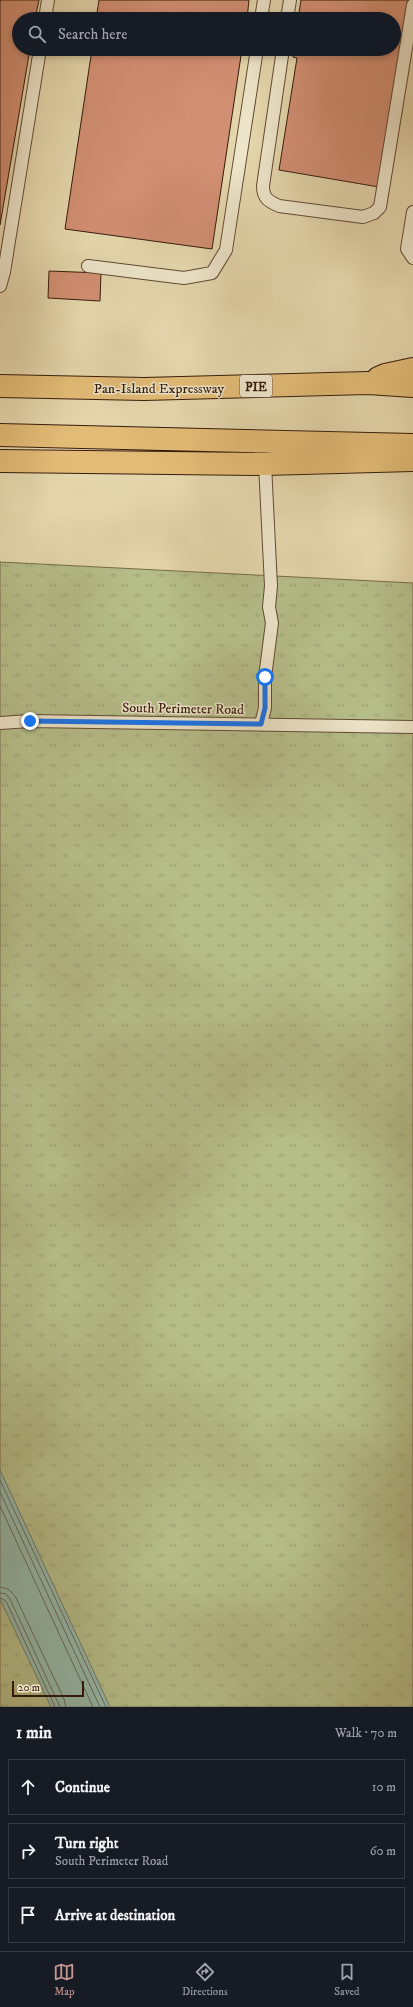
<!DOCTYPE html>
<meta charset="utf-8">
<style>
:root{--surface:#171b24;--page:#20242c;--text:#f1f3f6;--muted:#9ea1a6;--line:#363941;--accent:#c59692}
body{margin:0;font-family:"IM FELL DW Pica",serif;background:var(--page);color:var(--text)}
.scale{position:absolute;left:12px;bottom:10px;width:72px;box-sizing:border-box;padding-left:4px;border:2px solid #361b0b;border-top:0;font-size:11px;line-height:14px;white-space:nowrap;color:#361b0b;-webkit-text-stroke:3px #ede4c9;paint-order:stroke}
.stop{position:absolute;width:12px;height:12px;margin:-9px;border:3px solid #1a73e8;border-radius:50%;background:#fff}
.stop.end{background:#1a73e8;border-color:#fff;box-shadow:0 1px 4px #0008}
.list{margin:0;padding:0;list-style:none}
h2{display:flex;justify-content:space-between;align-items:center;height:52px;margin:0;padding:0 16px;font-size:17px}
h2 small{font-size:13px;font-weight:400;color:var(--muted)}
.list li{display:grid;grid-template-columns:26px 1fr auto;gap:12px;align-items:center;box-sizing:border-box;height:56px;margin:0 8px 8px;padding:0 8px;border:1px solid var(--line);border-radius:0px}
.list b{display:block;font-size:15px;white-space:nowrap}
.list p{margin:0;font-size:13px;white-space:nowrap;color:var(--muted)}
.list em{font-size:13px;font-style:normal;color:var(--muted)}
.icon{flex:none;width:22px;height:22px;fill:none;stroke:currentColor;stroke-width:2;stroke-linecap:round;stroke-linejoin:round}
.map{position:relative;flex:none;width:413px;height:1707px;overflow:hidden}
.search{position:absolute;background:var(--surface);box-shadow:0 2px 6px #0003;left:12px;right:12px;top:12px;height:44px;display:flex;align-items:center;gap:10px;box-sizing:border-box;padding:0 14px;border-radius:22px;color:var(--muted);font-size:15px}
.sheet{height:244px;background:var(--surface)}
nav{display:flex;justify-content:space-around;align-items:center;box-sizing:border-box;height:56px;border-top:1px solid var(--line);background:var(--surface);font-size:11px;color:var(--muted)}
nav a{display:grid;justify-items:center;gap:2px}
nav .on{color:var(--accent)}
.map>svg:first-child{display:block}
</style>
<div class="map">
<svg width="413" height="1707" viewBox="0 0 413 1707">
<defs>
<pattern id="grass-tufts" width="24" height="20" patternUnits="userSpaceOnUse"><rect width="24" height="20" fill="#b5bd89"/><path d="M3 7l-1-3M5 7V3M7 7l1-3M15 17l-1-3M17 17v-4M19 17l1-3" fill="none" stroke="#9ca275"/></pattern>
</defs>
<rect width="100%" height="100%" fill="#e4d6ac"/>
<filter id="stains"><feTurbulence type="fractalNoise" baseFrequency=".005" numOctaves="4"/><feColorMatrix values="0 0 0 0 .2 0 0 0 0 .09 0 0 0 0 .02 0 0 0 .5 -.17"/></filter>
<radialGradient id="worn" r=".72"><stop offset=".6" stop-color="#630" stop-opacity="0"/><stop offset="1" stop-color="#630" stop-opacity=".3"/></radialGradient>
<!-- grass -->
<path fill="url(#grass-tufts)" stroke="#766c4a" d="M0,562L413,583V1707H0Z"/>
<!-- water -->
<path fill="#95b9ab" stroke="#6f7a6b" d="M0,1470L110,1707H51L0,1599Z"/>
<g fill="none" stroke-linecap="round" stroke-linejoin="round">
<!-- shore -->
<path stroke="#666a5b" stroke-width="1" d="M0,1480L106,1707
M0,1492L100,1707
M0,1506L93,1707
M0,1587L8,1589L15,1596L64,1699L66,1707
M0,1593L6,1594L10,1599L60,1707
M0,1598L6,1601L55,1707"/>
</g>
<!-- building -->
<path fill="#d28f73" stroke="#361b0b" d="M0,0H39L35,19H19V49H30L0,225Z
M99,0H249L247,19H96Z
M301,0H410L379,187L279,170L297,58L293,57L294,49H394V19H298Z
M92,49H242L212,249L65,229Z
M49,271L101,273L100,301L48,298Z"/>
<g fill="none" stroke-linecap="round" stroke-linejoin="round">
<defs>
<path id="lane" d="M45,19L48,0
M261,19L264,0
M287,19L290,0
M283,49L263,186C263,198 268,201 279,206L363,217L374,213L380,207L413,5
M413,212L407,249L413,258
M88,266L184,278L212,273L226,250L257,49
M0,286L4,272L40,49
M0,723L30,721L413,727
M261,724L265,708V677L272,623L269,607L271,586L265,464"/>
<path id="highway" d="M378,378L385,375L413,369
M0,386L144,389L368,383L413,386
M0,435L413,445
M0,461L265,464L413,460"/>
</defs>
<!-- lane casing -->
<use href="#lane" stroke="#624a33" stroke-width="14"/>
<!-- highway casing -->
<use href="#highway" stroke="#361b0b" stroke-width="24"/>
<!-- lane -->
<use href="#lane" stroke="#ede4c9" stroke-width="12"/>
<!-- highway -->
<use href="#highway" stroke="#e2bb76" stroke-width="22"/>
</g>
<g fill="none" stroke-linecap="round" stroke-linejoin="round">
<!-- route -->
<path stroke="#1a73e8" stroke-width="5" d="M30,721L261,724L265,708V677"/>
</g>
<g text-anchor="middle" stroke-width="3" stroke-linejoin="round" paint-order="stroke">
<!-- shield labels -->
<rect fill="#ede4c9" stroke="#6d5744" stroke-width="1" x="240" y="375" width="32" height="22" rx="3"/>
<g font-size="13" font-weight="bold" fill="#361b0b">
<text x="256" y="391">PIE</text>
</g>
<!-- street labels -->
<g font-size="14" fill="#361b0b" stroke="#ede4c9">
<text x="159" y="393">Pan-Island Expressway</text>
<text transform="translate(183 708) rotate(1)" y="5">South Perimeter Road</text>
</g>
</g>
<rect width="100%" height="100%" filter="url(#stains)"/>
<rect width="100%" height="100%" fill="url(#worn)"/>
</svg>
<div class="scale">20 m</div>
<div class="stop" style="left:265px;top:677px"></div>
<div class="stop end" style="left:30px;top:721px"></div>
<div class="search"><svg class="icon" aria-label="search" viewBox="0 0 24 24"><circle cx="10" cy="10" r="6"/><path d="M15 15l6 6"/></svg>Search here</div>
</div>
<section class="sheet">
<h2>1 min<small>Walk · 70 m</small></h2>
<ul class="list">
<li><svg class="icon" aria-label="ahead" viewBox="0 0 24 24"><path d="M12 20V5M6 11l6-6 6 6"/></svg><div><b>Continue</b></div><em>10 m</em></li>
<li><svg class="icon" aria-label="right" viewBox="0 0 24 24"><path d="M7 20v-9h11M14 6l5 5-5 5"/></svg><div><b>Turn right</b><p>South Perimeter Road</p></div><em>60 m</em></li>
<li><svg class="icon" aria-label="arrive" viewBox="0 0 24 24"><path d="M6 21V4h12l-3 4 3 4H6"/></svg><div><b>Arrive at destination</b></div></li>
</ul>
</section>
<nav>
<a class="on"><svg class="icon" aria-label="map" viewBox="0 0 24 24"><path d="M3 6l6-2 6 2 6-2v14l-6 2-6-2-6 2zM9 4v14M15 6v14"/></svg>Map</a>
<a><svg class="icon" aria-label="directions" viewBox="0 0 24 24"><path d="M12 3l9 9-9 9-9-9zM9 14v-3h6M13 9l2 2-2 2"/></svg>Directions</a>
<a><svg class="icon" aria-label="saved" viewBox="0 0 24 24"><path d="M7 4h10v16l-5-4-5 4z"/></svg>Saved</a>
</nav>
